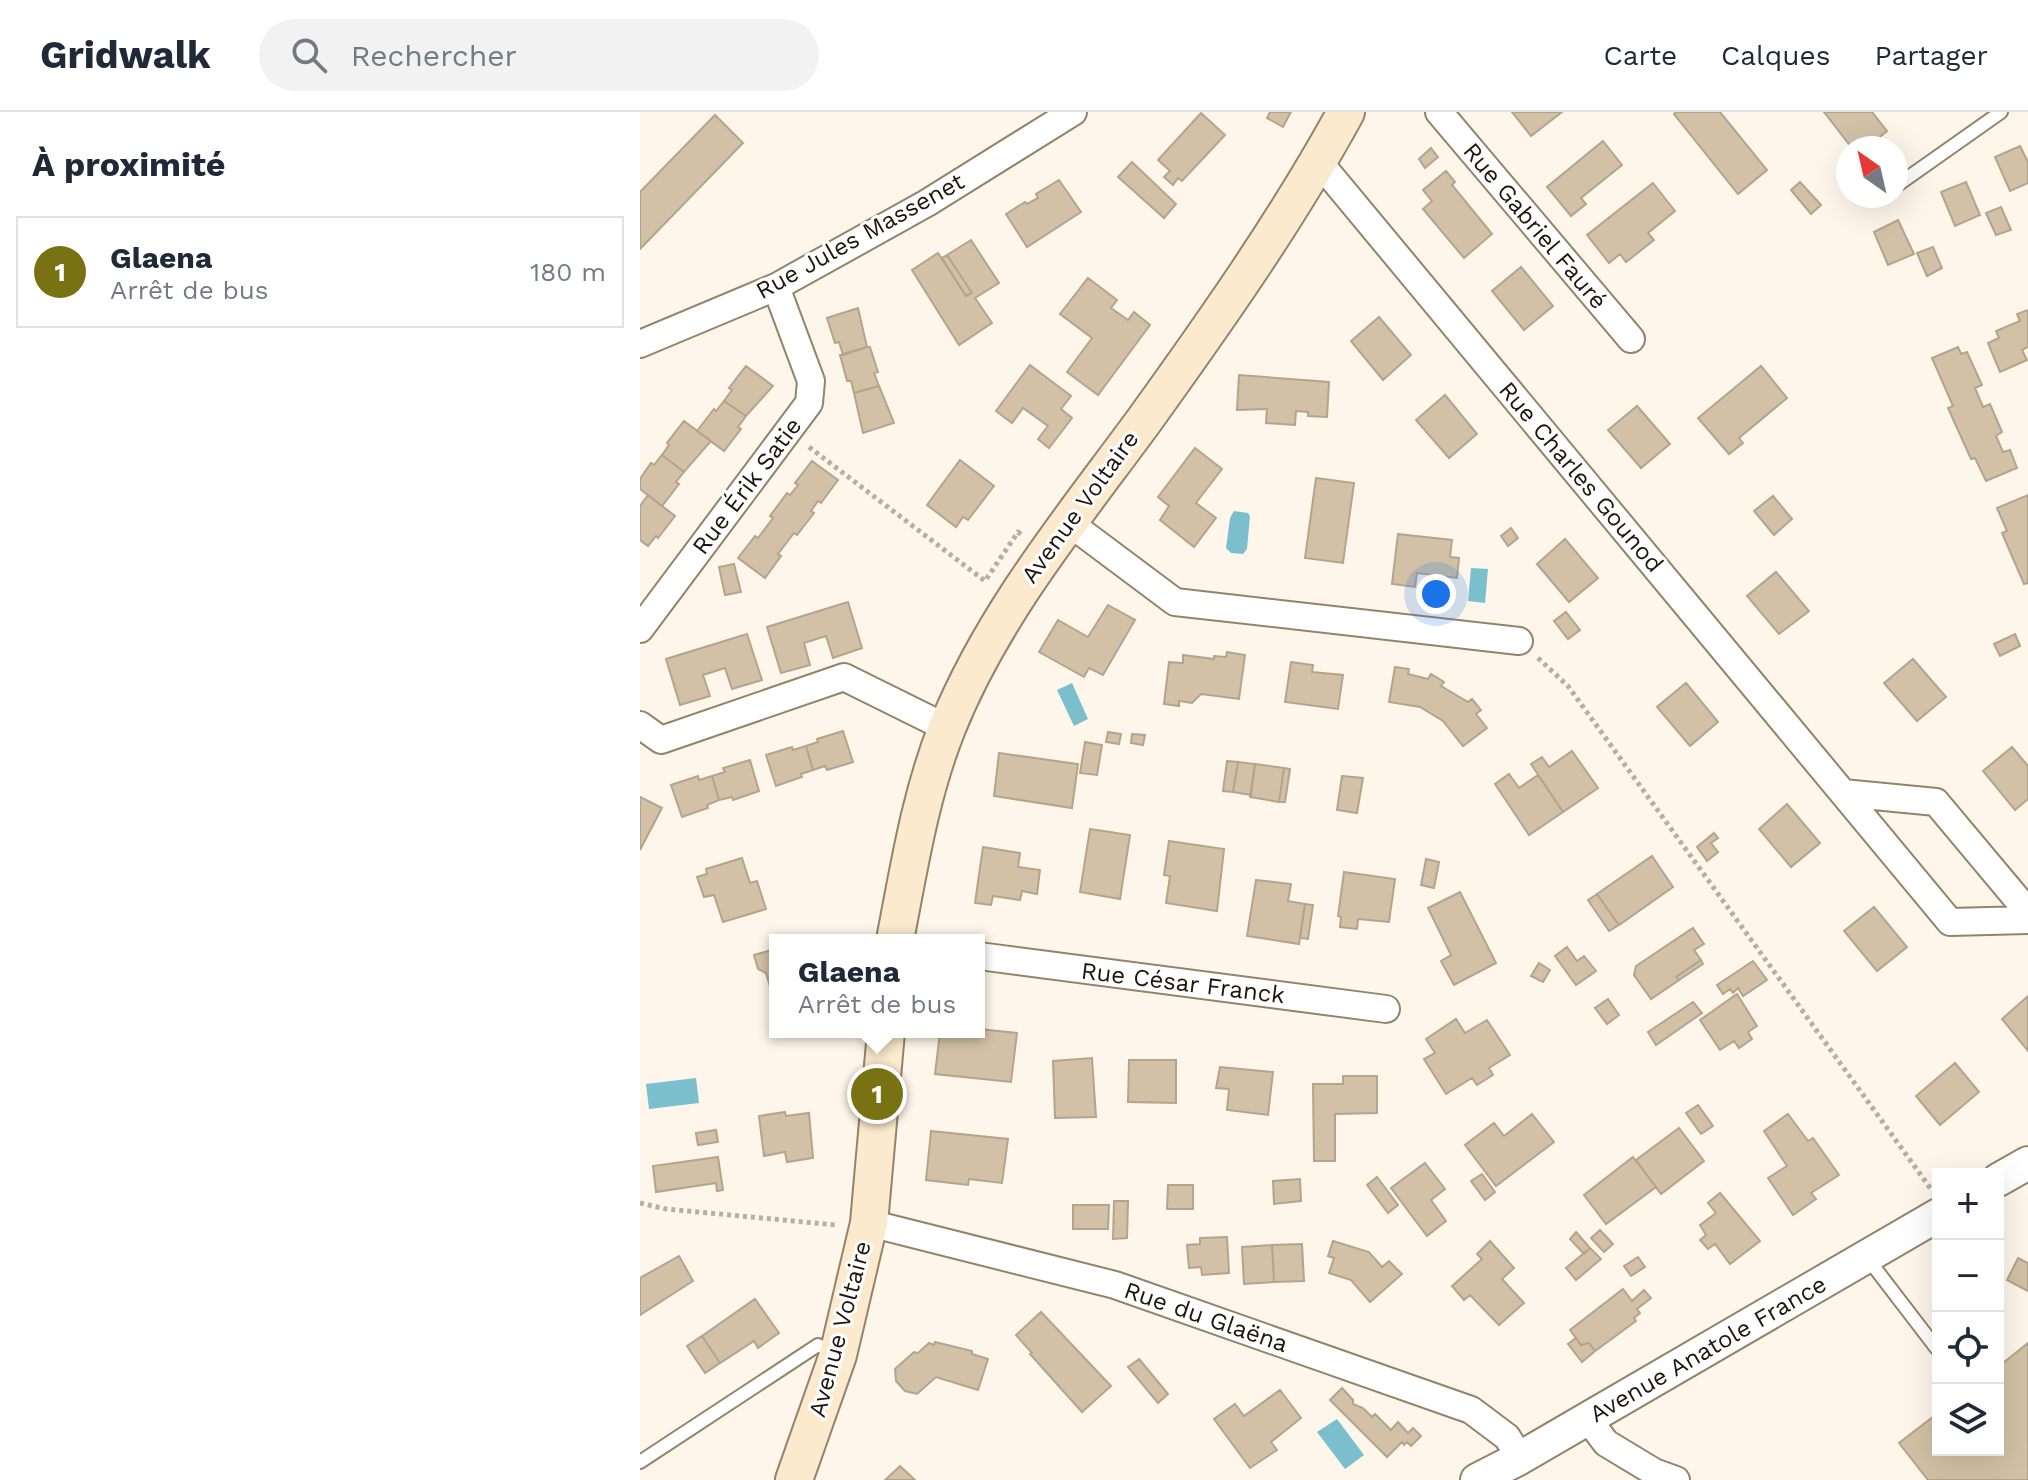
<!DOCTYPE html>
<html lang="fr">
<meta charset="utf-8">
<style>
:root{--surface:#fff;--page:#f2f2f3;--text:#1f2937;--muted:#747a83;--line:#e0e1e3;--accent:#797213}
body{margin:0;font-family:"Work Sans",sans-serif;background:var(--page);color:var(--text)}
.controls{position:absolute;right:24px;bottom:24px;display:grid;overflow:hidden;border-radius:0px;box-shadow:0 8px 32px #0002}
.controls button{width:72px;height:72px;display:grid;place-items:center;padding:0;border:0;border-bottom:2px solid var(--line);background:var(--surface);color:var(--text);font:40px sans-serif}
.compass{position:absolute;left:1196px;top:24px;width:72px;height:72px;border-radius:50%;background:var(--surface);box-shadow:0 8px 32px #0002;rotate:326deg}
.you{position:absolute;left:796px;top:482px;width:28px;height:28px;margin:-20px;border:6px solid #fff;border-radius:50%;background:#1a73e8;box-shadow:0 0 0 12px #1a73e833}
.badge{display:grid;place-items:center;width:52px;height:52px;border-radius:50%;background:var(--accent);color:#fff;font-size:26px;font-weight:700}
.pin{position:absolute;translate:-50% -50%;border:4px solid #fff;box-shadow:0 2px 8px #0006}
.popup{position:absolute;left:129px;top:822px;width:216px;height:104px;box-sizing:border-box;display:grid;place-content:center;border-radius:0px;background:var(--surface);filter:drop-shadow(0 2px 6px #0005);font-size:26px;white-space:nowrap;color:var(--muted)}
.popup b{font-size:30px;color:var(--text)}
.popup::after{content:'';position:absolute;left:50%;top:100%;margin-left:-16px;border:16px solid transparent;border-top-color:var(--surface)}
.list{margin:0;padding:0;list-style:none}
h2{display:flex;justify-content:space-between;align-items:center;height:104px;margin:0;padding:0 32px;font-size:34px}
h2 small{font-size:26px;font-weight:400;color:var(--muted)}
.list li{display:grid;grid-template-columns:52px 1fr auto;gap:24px;align-items:center;box-sizing:border-box;height:112px;margin:0 16px 16px;padding:0 16px;border:2px solid var(--line);border-radius:0px}
.list b{display:block;font-size:30px;white-space:nowrap}
.list p{margin:0;font-size:26px;white-space:nowrap;color:var(--muted)}
.list em{font-size:26px;font-style:normal;color:var(--muted)}
.icon{flex:none;width:44px;height:44px;fill:none;stroke:currentColor;stroke-width:2;stroke-linecap:round;stroke-linejoin:round}
.map{position:relative;flex:none;width:1388px;height:1368px;overflow:hidden}
header{display:flex;align-items:center;gap:48px;box-sizing:border-box;height:112px;padding:0 40px;background:var(--surface);border-bottom:2px solid var(--line)}
header strong{font-size:38px}
nav{display:flex;gap:44px;margin-inline-start:auto;font-size:28px}
.search{width:560px;height:72px;background:var(--page);display:flex;align-items:center;gap:20px;box-sizing:border-box;padding:0 28px;border-radius:44px;color:var(--muted);font-size:30px}
main{display:flex}
aside{flex:1;background:var(--surface)}
.map>svg:first-child{display:block}
</style>
<header>
<strong>Gridwalk</strong>
<div class="search"><svg class="icon" aria-label="search" viewBox="0 0 24 24"><circle cx="10" cy="10" r="6"/><path d="M15 15l6 6"/></svg>Rechercher</div>
<nav><a>Carte</a><a>Calques</a><a>Partager</a></nav>
</header>
<main>
<aside>
<h2>À proximité<small></small></h2>
<ul class="list">
<li><span class="badge">1</span><div><b>Glaena</b><p>Arrêt de bus</p></div><em>180 m</em></li>
</ul>
</aside>
<div class="map">
<svg width="1388" height="1368" viewBox="0 0 1388 1368">
<rect width="100%" height="100%" fill="#fef6eb"/>
<!-- water -->
<path fill="#7bbecc" d="M594,399L608,401L610,404L607,437L603,442L591,441L586,436L590,406Z
M831,456L848,457L845,491L828,489Z
M432,571L448,607L434,614L417,578Z
M56,966L59,991L9,997L6,972Z
M697,1307L724,1343L705,1357L677,1320Z"/>
<!-- building -->
<path fill="#d2c1a6" stroke="#b5a48a" stroke-width="2" d="M630,0H651L643,15L627,6Z
M872,0H922L891,24Z
M1036,0H1080L1127,58L1098,82L1034,2Z
M1184,0H1232L1247,19L1226,36H1212Z
M561,1L585,23L542,69L538,66L533,73L524,65L530,59L518,48Z
M75,3L103,31L0,137V80Z
M963,29L982,53L941,86L946,92L931,104L907,75Z
M1380,34L1388,50V71L1370,79L1355,45Z
M791,36L798,45L785,56L779,47Z
M492,50L536,92L524,106L478,65Z
M806,59L815,70L812,73L852,122L824,146L783,97L792,89L783,78Z
M419,68L441,100L387,135L366,102L385,90L387,92L398,86L396,82Z
M1160,70L1181,93L1171,102L1151,78Z
M1326,70L1340,103L1315,114L1301,80Z
M1013,71L1035,99L1008,121L1014,128L986,150L980,142L969,151L947,123Z
M1361,95L1371,118L1356,123L1346,101Z
M1258,108L1274,142L1248,153L1234,120Z
M331,128L359,171L335,186L352,211L319,233L272,158L298,141L326,184L332,181L307,143Z
M1293,135L1302,156L1287,164L1277,141Z
M307,143L332,181L326,184L302,146Z
M881,155L913,194L884,218L852,179Z
M448,166L477,188L471,196L488,208L494,200L510,213L458,283L427,260L452,226L420,202Z
M218,196L227,235L203,243L199,230L195,231L187,206Z
M1388,198V235L1382,238L1387,248L1360,260L1348,231L1359,226L1356,219L1380,209L1377,202Z
M739,205L771,243L743,268L711,229Z
M227,235H230L238,260L234,261L239,274L214,281L211,269H207L200,243Z
M1318,235L1321,242L1327,240L1342,273L1335,276L1343,295L1350,292L1362,320L1356,324L1363,340L1370,338L1377,356L1346,369L1335,346L1331,347L1308,296L1313,294L1292,246Z
M390,253L431,284L421,297L432,306L409,336L398,327L408,314L383,296L372,311L356,299Z
M106,254L133,274L106,304L84,289L92,278L89,276Z
M1121,254L1147,286L1099,326L1103,331L1089,342L1058,306Z
M599,263L689,270L687,305L668,304V300L656,299L655,313L626,311L627,297L597,298Z
M239,274L254,311L223,321L214,281Z
M805,283L837,322L809,346L776,308Z
M84,289L106,304L98,315L101,317L84,339L57,319L74,297L76,299Z
M997,294L1030,332L1001,356L968,318Z
M44,309L71,329L44,360L22,343L29,333L27,331Z
M555,336L582,357L556,391L576,406L554,435L520,408L529,394L518,385Z
M22,343L44,360L36,370L39,372L22,394L0,377V367L11,351L14,353Z
M320,348L354,374L328,408L323,405L316,415L287,393Z
M172,349L198,368L181,391L178,389L171,399L174,401L157,423L154,421L138,442L141,444L125,466L98,446L115,424L118,426L133,406L130,404L147,381L150,383L158,373L155,371Z
M676,366L714,371L703,451L665,446Z
M8,383L35,404L18,426L16,424L8,434L0,428V394Z
M1388,383V471L1384,472L1362,421L1367,419L1357,396Z
M1133,384L1152,407L1134,423L1114,399Z
M871,416L878,426L868,434L861,424Z
M758,422L812,428L810,445L819,446L817,466L777,461L775,475L752,472Z
M925,427L958,466L929,490L897,452Z
M94,452L101,480L85,483L79,455Z
M1136,460L1169,499L1139,522L1107,484Z
M208,490L222,536L193,546L186,524L164,531L170,553L141,561L127,515Z
M468,493L495,508L463,563L449,556L444,565L399,540L418,508L448,525Z
M926,500L940,518L928,527L914,509Z
M107,522L122,568L92,577L85,556L63,563L70,584L40,593L26,547Z
M1375,522L1380,534L1360,544L1354,532Z
M587,540L605,543L599,587L561,582L552,591L539,589V594L524,592L529,550L543,551V543L574,547V544L586,545Z
M1273,547L1306,585L1277,609L1244,571Z
M651,550L673,553L672,560L703,563L698,597L645,590Z
M755,555L769,557L768,562L788,567L791,562L804,570L801,574L828,590L832,587L841,598L836,602L847,616L823,634L803,609L780,595L749,590Z
M1046,571L1078,610L1050,634L1017,595Z
M203,619L213,650L187,658L185,654L173,658L166,634L178,630L177,627Z
M468,620L481,622L479,632L466,630Z
M492,622L505,623L503,633L491,631Z
M445,630L462,633L457,663L440,661Z
M166,634L173,658L161,662L162,665L136,674L126,643L152,635L153,638Z
M1372,635L1388,654V687L1375,698L1343,659Z
M932,639L958,676L923,700L891,652L902,645L909,655Z
M359,641L438,652L432,696L354,684Z
M110,648L119,679L93,688L92,685L79,688L72,664L85,660L83,656Z
M587,649L598,650L593,680L583,679Z
M598,650L615,652L611,683L593,680Z
M615,652L644,656L639,690L610,685Z
M644,656L650,657L645,690H639Z
M869,662L879,676L898,663L923,700L889,723L855,672Z
M58,664L59,668L72,664L79,688L67,693L68,696L42,705L31,673Z
M702,664L723,666L717,701L697,698Z
M0,685L22,696L0,738Z
M1147,692L1180,731L1151,755L1119,717Z
M450,717L490,723L480,787L440,780Z
M1074,721L1078,726L1071,731L1078,740L1067,749L1057,735Z
M529,729L584,737L577,799L526,791L530,764L524,763Z
M343,735L380,741L378,755L400,758L397,782L382,779L380,788L353,784L351,793L335,791Z
M1012,744L1033,775L979,813L957,782Z
M102,746L110,771L117,769L126,797L83,810L74,783L64,785L57,765L67,762L66,757Z
M786,747L799,750L794,776L781,773Z
M704,760L755,767L749,810L718,807L717,817L700,815L701,805L698,804Z
M616,768L651,772L648,789L665,792L659,832L607,824Z
M820,780L856,851L814,873L801,849L811,843L788,796Z
M957,782L979,813L969,819L948,788Z
M665,792L673,793L668,827L660,826Z
M1234,795L1267,835L1237,859L1204,819Z
M1053,816L1064,832L1054,838L1061,848L1036,865L1039,868L1011,887L994,863L996,854Z
M927,835L937,849L944,844L956,859L936,873L915,844Z
M135,837V884H133L126,861L118,857L114,843Z
M1061,848L1063,852L1039,868L1036,865Z
M1113,849L1127,868L1103,884L1098,876L1093,881L1090,877L1083,882L1077,873Z
M899,851L910,858L903,870L891,864Z
M1097,882L1117,914L1108,920L1112,927L1099,936L1094,929L1080,938L1060,908Z
M1388,884V939L1362,907Z
M968,887L979,903L967,912L955,896Z
M1053,890L1062,901L1016,933L1008,920Z
M816,907L825,921L847,908L870,943L849,956L853,963L837,973L832,966L806,982L784,947L795,941L786,927Z
M339,917L377,921L371,970L295,962L300,920H339Z
M452,946L456,1005L415,1006L413,949Z
M489,948H536V991L488,990Z
M1315,951L1339,980L1300,1013L1276,984Z
M580,955L633,960L628,1003L587,998L589,977L576,976Z
M703,964H737V1001L695,1002V1049H674L673,972H703Z
M1058,993L1073,1014L1061,1022L1046,1001Z
M145,1000L146,1004L169,1001L173,1046L147,1050L145,1040L124,1044L119,1004Z
M892,1002L914,1030L856,1074L825,1033L854,1011L864,1024Z
M1148,1002L1168,1029L1173,1026L1199,1063L1171,1081L1176,1087L1153,1103L1128,1066L1147,1054L1124,1019Z
M1039,1016L1064,1049L1021,1082L996,1048Z
M76,1018L78,1030L58,1033L56,1021Z
M291,1019L368,1027L362,1071L329,1067L328,1073L286,1068Z
M78,1045L83,1078L77,1079L76,1071L16,1080L13,1054Z
M993,1045L1016,1075L966,1112L944,1083Z
M785,1051L805,1077L791,1088L806,1109L787,1124L751,1076Z
M842,1062L855,1080L845,1088L831,1069Z
M737,1065L758,1093L748,1101L727,1073Z
M660,1067L661,1089L634,1092L633,1069Z
M528,1073H553V1097H527Z
M1080,1081L1120,1129L1090,1152L1075,1132L1068,1137L1060,1128L1066,1123L1060,1113L1076,1101L1068,1091Z
M474,1089H488L487,1126L473,1127Z
M433,1093H469L468,1117H433Z
M960,1118L973,1132L964,1140L951,1126Z
M936,1120L950,1136L944,1142L930,1127Z
M587,1125L589,1161L562,1163L561,1155L549,1156L547,1133L560,1132V1126Z
M693,1129L729,1140L742,1155L749,1149L762,1162L730,1190L711,1168L689,1161L694,1146L688,1144Z
M850,1129L874,1156L862,1167L884,1191L859,1213L830,1183L824,1188L812,1174L842,1147L837,1142Z
M662,1132L664,1169L634,1170L632,1133Z
M632,1133L634,1170L604,1172L602,1135Z
M950,1136L961,1147L936,1168L926,1156Z
M39,1144L53,1169L0,1203V1166Z
M998,1145L1005,1155L991,1164L984,1154Z
M1378,1146L1388,1151V1179L1367,1168Z
M983,1177L992,1189L1004,1178L1011,1186L997,1197L1000,1201L994,1206L996,1209L955,1239L949,1231L941,1233L930,1218Z
M115,1187L139,1221L118,1236L114,1229L80,1251L62,1224Z
M401,1200L471,1274L442,1300L390,1242L392,1241L376,1223Z
M62,1224L80,1251L65,1261L47,1234Z
M936,1226L941,1233L949,1231L955,1239L942,1250L928,1232Z
M295,1230L332,1239V1242L348,1247L338,1278L296,1265L277,1282L265,1279L256,1269L255,1257L274,1240L278,1241L289,1231L294,1233Z
M1388,1231V1368H1288L1259,1331L1298,1301V1338H1358V1255Z
M499,1247L528,1282L518,1291L488,1255Z
M702,1276L713,1288V1292L723,1296L732,1305L735,1302L751,1318L758,1310L768,1321L773,1316L781,1324L771,1334L767,1330L764,1333L762,1330L747,1345L690,1288Z
M640,1278L661,1306L631,1330L637,1338L610,1356L574,1307L595,1292L604,1304Z
M260,1354L275,1368H245Z"/>
<g fill="none" stroke-linecap="round" stroke-linejoin="round">
<defs>
<path id="service" d="M1256,74L1361,0
M1228,1147L1297,1237
M0,1350L178,1233L196,1242"/>
<path id="minor" d="M799,0L991,227
M679,50L1310,810L1388,808
M0,232L136,175L287,91L433,0
M428,410L535,490L879,529
M0,517L169,291L171,269L136,175
M0,613L21,628L204,565L307,616
M1203,681L1296,690L1388,800
M339,844L746,897
M229,1111L475,1173L831,1298L867,1325L880,1346
M948,1307L966,1331L1014,1360L1036,1368"/>
<path id="tertiary" d="M1358,1068L1388,1051
M837,1368L880,1346L1298,1103"/>
<path id="secondary" d="M255,828C269,756 280,684 307,616C353,502 431,408 503,310C575,210 647,108 706,0
M154,1368L198,1243L229,1111L246,920"/>
</defs>
<!-- service casing -->
<use href="#service" stroke="#94836a" stroke-width="16"/>
<!-- minor casing -->
<use href="#minor" stroke="#94836a" stroke-width="30"/>
<!-- tertiary casing -->
<use href="#tertiary" stroke="#94836a" stroke-width="36"/>
<!-- secondary casing -->
<use href="#secondary" stroke="#94836a" stroke-width="40"/>
<!-- path -->
<path stroke="#b6aea4" stroke-width="5" stroke-dasharray="4 4" stroke-linecap="butt" d="M169,335L345,469L378,420L382,423
M898,546L928,574L1291,1077
M0,1091L26,1097L196,1113"/>
<!-- service -->
<use href="#service" stroke="#fff" stroke-width="12"/>
<!-- minor -->
<use href="#minor" stroke="#fff" stroke-width="26"/>
<!-- tertiary -->
<use href="#tertiary" stroke="#fff" stroke-width="32"/>
<!-- secondary -->
<use href="#secondary" stroke="#fceace" stroke-width="36"/>
</g>
<g text-anchor="middle" stroke-width="6" stroke-linejoin="round" paint-order="stroke">
<!-- street labels -->
<g font-size="24" fill="#1d160d" stroke="#fff">
<text transform="translate(895 114) rotate(50)" y="8">Rue Gabriel Fauré</text>
<text transform="translate(220 124) rotate(-29)" y="8">Rue Jules Massenet</text>
<text transform="translate(941 365) rotate(50)" y="8">Rue Charles Gounod</text>
<text transform="translate(107 374) rotate(-53)" y="8">Rue Érik Satie</text>
<text transform="translate(440 395) rotate(-54)" y="8">Avenue Voltaire</text>
<text transform="translate(543 871) rotate(7)" y="8">Rue César Franck</text>
<text transform="translate(566 1205) rotate(19)" y="8">Rue du Glaëna</text>
<text transform="translate(200 1217) rotate(-75)" y="8">Avenue Voltaire</text>
<text transform="translate(1068 1237) rotate(-30)" y="8">Avenue Anatole France</text>
</g>
</g>
</svg>
<div class="controls">
<button>+</button>
<button>−</button>
<button><svg class="icon" aria-label="locate" viewBox="0 0 24 24"><circle cx="12" cy="12" r="6"/><path d="M12 2v4M12 18v4M2 12h4M18 12h4"/></svg></button>
<button><svg class="icon" aria-label="layers" viewBox="0 0 24 24"><path d="M12 4l9 5-9 5-9-5zM3 14l9 5 9-5"/></svg></button>
</div>
<svg class="compass" viewBox="-18 -18 36 36"><path d="M0-13l5 13h-10z" fill="#e53935"/><path d="M0 13l5-13h-10z" fill="#747a83"/></svg>
<div class="you"></div>
<div class="pin badge" style="left:237px;top:982px">1</div>
<div class="popup"><b>Glaena</b>Arrêt de bus</div>
</div>
</main>
